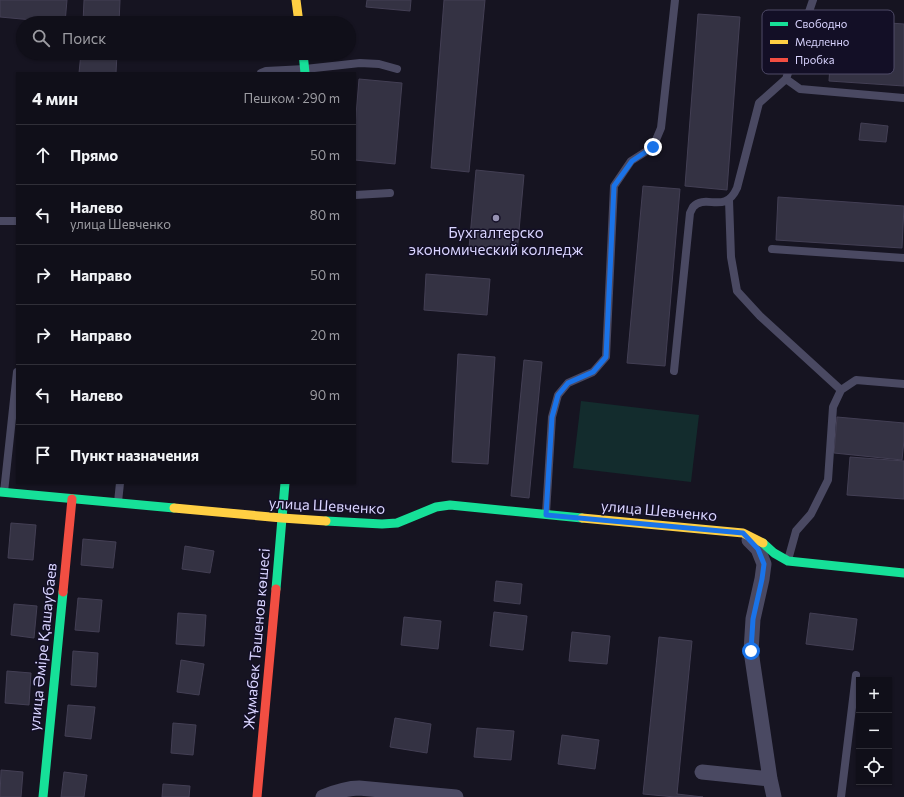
<!DOCTYPE html>
<html lang="ru">
<meta charset="utf-8">
<style>
:root{--surface:#100f19;--page:#191822;--text:#f1f3f6;--muted:#9c9ca2;--line:#302f38}
body{margin:0;font-family:Commissioner,sans-serif;background:var(--page);color:var(--text)}
.controls{position:absolute;right:12px;bottom:12px;display:grid;overflow:hidden;border-radius:0px;box-shadow:0 1px 3px #0004}
.controls button{width:36px;height:36px;display:grid;place-items:center;padding:0;border:0;border-bottom:1px solid var(--line);background:var(--surface);color:var(--text);font:20px sans-serif}
.stop{position:absolute;width:12px;height:12px;margin:-9px;border:3px solid #1a73e8;border-radius:50%;background:#fff}
.stop.end{background:#1a73e8;border-color:#fff;box-shadow:0 1px 4px #0008}
.list{margin:0;padding:0;list-style:none}
h2{display:flex;justify-content:space-between;align-items:center;height:52px;margin:0;padding:0 16px;font-size:17px}
h2 small{font-size:13px;font-weight:400;color:var(--muted)}
.list li{display:grid;grid-template-columns:26px 1fr auto;gap:12px;align-items:center;box-sizing:border-box;height:60px;padding:0 16px;border-top:1px solid var(--line)}
.list b{display:block;font-size:15px;white-space:nowrap}
.list p{margin:0;font-size:13px;white-space:nowrap;color:var(--muted)}
.list em{font-size:13px;font-style:normal;color:var(--muted)}
.icon{flex:none;width:22px;height:22px;fill:none;stroke:currentColor;stroke-width:2;stroke-linecap:round;stroke-linejoin:round}
.map{position:relative;flex:none;width:904px;height:797px;overflow:hidden}
.search{position:absolute;background:var(--surface);box-shadow:0 1px 3px #0004;left:16px;top:16px;width:340px;height:44px;display:flex;align-items:center;gap:10px;box-sizing:border-box;padding:0 14px;border-radius:22px;color:var(--muted);font-size:15px}
.panel{position:absolute;background:var(--surface);box-shadow:0 1px 3px #0004;left:16px;top:72px;width:340px;height:412px;border-radius:0px}
.map>svg:first-child{display:block}
</style>
<div class="map">
<svg width="904" height="797" viewBox="0 0 904 797">
<rect width="100%" height="100%" fill="#161421"/>
<!-- green -->
<path fill="#132c2d" d="M581,401L699,415L691,482L573,468Z"/>
<!-- building -->
<path fill="#343243" stroke="#433f54" d="M0,0H67L65,23L0,17Z
M84,0H120L119,23H83Z
M367,0H411L410,11L366,7Z
M444,0H485L469,172L431,168Z
M698,14L740,17L727,190L685,186Z
M833,19L904,24V86L829,81Z
M81,53H117L116,73H79Z
M359,79L402,83L395,164L355,160V127Z
M861,123L888,126L886,142L859,140Z
M476,170L524,175L517,253L469,248Z
M643,186L680,189L665,366L627,363Z
M778,197L904,206L902,248L776,240Z
M426,274L490,279L487,315L424,310Z
M458,354L495,357L488,464L452,462Z
M524,360L542,362L529,498L511,496Z
M837,417L904,423V440L902,460L834,453Z
M850,457L904,461V499L847,495Z
M11,523L36,525L33,560L8,558Z
M83,539L116,542L113,568L81,565Z
M185,546L214,551L210,573L182,569Z
M496,581L522,584L520,604L494,601Z
M78,598L102,600L99,632L75,630Z
M14,604L37,606L34,638L11,635Z
M494,612L527,616L523,650L490,646Z
M178,613L206,615L204,646L176,644Z
M810,613L857,619L853,650L806,644Z
M404,617L441,621L438,649L401,645Z
M572,632L610,636L607,664L569,661Z
M659,637L692,641L677,794L703,797H675L643,794Z
M73,651L98,653L96,687L71,685Z
M181,660L204,664L199,695L177,692Z
M7,671L31,673L29,705L5,703Z
M68,705L95,707L91,739L65,736Z
M395,718L431,724L427,753L390,747Z
M173,723L196,725L193,755L171,753Z
M477,728L514,731L511,760L474,757Z
M562,735L599,740L595,769L558,764Z
M1,770L23,772L21,797H0Z
M64,772L87,775L84,797H61Z
M163,784L190,786L189,797H162Z"/>
<g fill="none" stroke-linecap="round" stroke-linejoin="round">
<!-- lane -->
<path stroke="#4a4962" stroke-width="8" d="M261,73L266,71L305,69L360,63L379,64L397,69
M786,79L800,89L904,98
M355,195L390,193
M729,200L731,257L737,291L760,316L841,390
M0,221H17
M772,249L904,258
M674,371L690,213C691,211 692,209 693,207C706,193 725,215 737,188L759,103L786,79L813,0
M4,492L17,372
M118,502L120,483
M546,513L552,417L558,395L568,383L593,372L606,357L614,186L631,161L653,147L661,128L675,0
M788,560L796,531L811,514L828,480L833,407L841,390L856,380L904,384
M841,797L856,675"/>
<!-- street -->
<path stroke="#4a4962" stroke-width="15" d="M749,540L758,549L764,564L762,579L753,619L751,651L770,779L774,797
M702,772L770,779
M323,797C335,792 347,788 359,788L456,797"/>
<!-- fast -->
<path stroke="#16e098" stroke-width="9" d="M303,53L305,73
M0,492L174,508
M326,521L382,524L397,523L436,507L450,505L582,518
M763,543L774,553L788,561L904,573
M276,589L285,483
M43,797L63,592"/>
<!-- slow -->
<path stroke="#ffcf43" stroke-width="9" d="M296,0L299,23
M174,508L282,518L326,521
M582,518L743,533L763,543"/>
<!-- jam -->
<path stroke="#f24e42" stroke-width="9" d="M63,592L72,499
M257,797L276,589"/>
</g>
<g fill="none" stroke-linecap="round" stroke-linejoin="round">
<!-- route -->
<path stroke="#1a73e8" stroke-width="5" d="M653,147L632,161L614,186L606,357L593,372L568,383L558,395L552,417L546,515L743,533L758,549L764,564L762,579L753,619L751,651"/>
</g>
<!-- markers -->
<circle fill="#9591b1" stroke="#130f26" stroke-width="1.5" cx="496" cy="218" r="4"/>
<g text-anchor="middle" stroke-width="3" stroke-linejoin="round" paint-order="stroke">
<!-- poi labels -->
<g font-size="15" fill="#d9d4ff" stroke="#130f26">
<text x="496" y="238">Бухгалтерско<tspan x="496" dy="17">экономический колледж</tspan></text>
</g>
<!-- street labels -->
<g font-size="15" fill="#d9d4ff" stroke="#130f26">
<text transform="translate(327 506) rotate(3)" y="5">улица Шевченко</text>
<text transform="translate(659 511) rotate(5)" y="5">улица Шевченко</text>
<text transform="translate(257 639) rotate(-85)" y="5">Жұмабек Тәшенов көшесі</text>
<text transform="translate(43 647) rotate(-84)" y="5">улица Әміре Қашаубаев</text>
</g>
</g>
<!-- legend -->
<rect x="762" y="10" width="132" height="64" rx="6" fill="#130f26" stroke="#4e4a67" stroke-width="1"/>
<rect x="770" y="22" width="18" height="4" fill="#16e098"/>
<rect x="770" y="40" width="18" height="4" fill="#ffcf43"/>
<rect x="770" y="58" width="18" height="4" fill="#f24e42"/>
<g font-size="11" fill="#d9d4ff">
<text x="795" y="28">Свободно</text>
<text x="795" y="46">Медленно</text>
<text x="795" y="64">Пробка</text>
</g>
</svg>
<div class="controls">
<button>+</button>
<button>−</button>
<button><svg class="icon" aria-label="locate" viewBox="0 0 24 24"><circle cx="12" cy="12" r="6"/><path d="M12 2v4M12 18v4M2 12h4M18 12h4"/></svg></button>
</div>
<div class="stop" style="left:751px;top:651px"></div>
<div class="stop end" style="left:653px;top:147px"></div>
<div class="search"><svg class="icon" aria-label="search" viewBox="0 0 24 24"><circle cx="10" cy="10" r="6"/><path d="M15 15l6 6"/></svg>Поиск</div>
<section class="panel">
<h2>4 мин<small>Пешком · 290 m</small></h2>
<ul class="list">
<li><svg class="icon" aria-label="ahead" viewBox="0 0 24 24"><path d="M12 20V5M6 11l6-6 6 6"/></svg><div><b>Прямо</b></div><em>50 m</em></li>
<li><svg class="icon" aria-label="left" viewBox="0 0 24 24"><path d="M17 20v-9H6M10 6l-5 5 5 5"/></svg><div><b>Налево</b><p>улица Шевченко</p></div><em>80 m</em></li>
<li><svg class="icon" aria-label="right" viewBox="0 0 24 24"><path d="M7 20v-9h11M14 6l5 5-5 5"/></svg><div><b>Направо</b></div><em>50 m</em></li>
<li><svg class="icon" aria-label="right" viewBox="0 0 24 24"><path d="M7 20v-9h11M14 6l5 5-5 5"/></svg><div><b>Направо</b></div><em>20 m</em></li>
<li><svg class="icon" aria-label="left" viewBox="0 0 24 24"><path d="M17 20v-9H6M10 6l-5 5 5 5"/></svg><div><b>Налево</b></div><em>90 m</em></li>
<li><svg class="icon" aria-label="arrive" viewBox="0 0 24 24"><path d="M6 21V4h12l-3 4 3 4H6"/></svg><div><b>Пункт назначения</b></div></li>
</ul>
</section>
</div>
